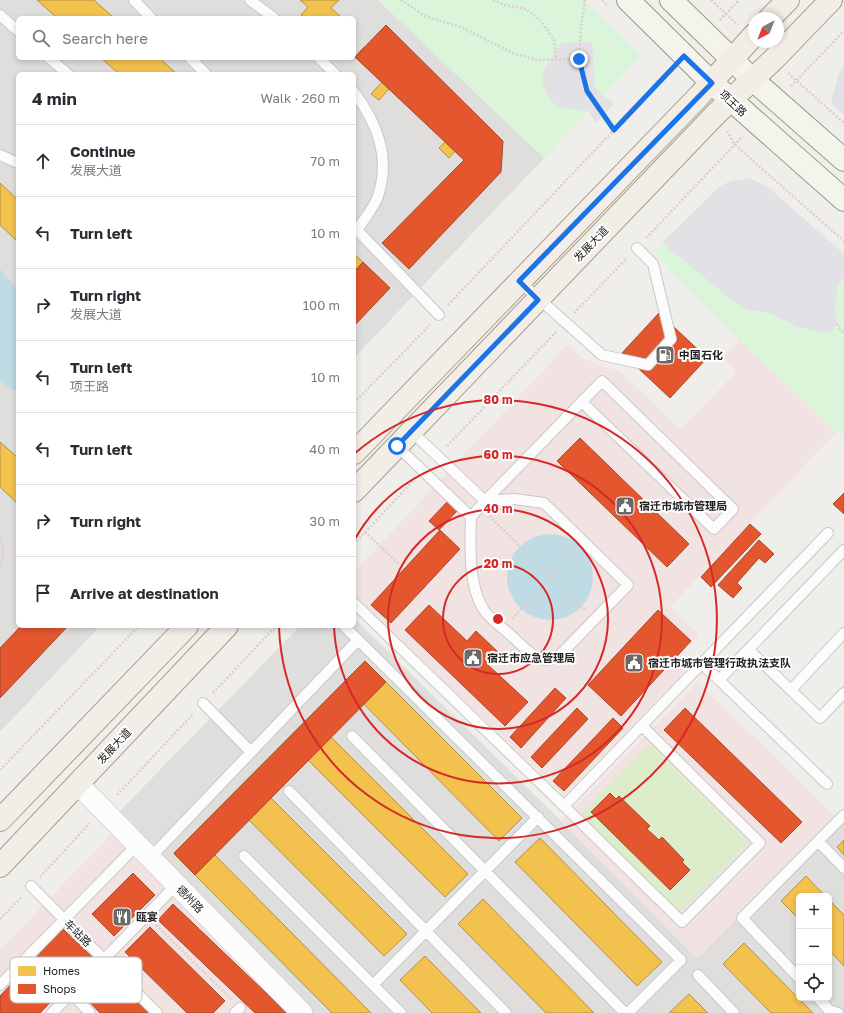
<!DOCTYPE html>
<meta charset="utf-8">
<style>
:root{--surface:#fff;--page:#f7f7f7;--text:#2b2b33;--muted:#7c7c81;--line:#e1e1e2}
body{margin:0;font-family:"Golos Text","Noto Sans SC",sans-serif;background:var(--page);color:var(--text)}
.controls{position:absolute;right:12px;bottom:12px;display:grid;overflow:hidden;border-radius:6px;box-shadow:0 2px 6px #0003}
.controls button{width:36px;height:36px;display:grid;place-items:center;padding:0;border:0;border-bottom:1px solid var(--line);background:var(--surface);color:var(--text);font:20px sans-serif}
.compass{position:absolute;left:748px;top:12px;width:36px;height:36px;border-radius:50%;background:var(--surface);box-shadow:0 2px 6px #0003;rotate:222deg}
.stop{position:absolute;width:12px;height:12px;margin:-9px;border:3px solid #1a73e8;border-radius:50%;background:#fff}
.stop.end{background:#1a73e8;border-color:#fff;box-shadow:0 1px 4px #0008}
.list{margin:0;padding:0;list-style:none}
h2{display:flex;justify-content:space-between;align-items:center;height:52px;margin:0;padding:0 16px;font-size:17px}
h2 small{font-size:13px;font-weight:400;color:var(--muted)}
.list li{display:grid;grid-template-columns:26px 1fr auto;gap:12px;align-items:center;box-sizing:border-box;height:72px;padding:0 16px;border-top:1px solid var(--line)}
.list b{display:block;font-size:15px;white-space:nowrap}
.list p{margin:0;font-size:13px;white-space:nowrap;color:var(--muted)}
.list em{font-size:13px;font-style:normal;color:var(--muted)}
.icon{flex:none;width:22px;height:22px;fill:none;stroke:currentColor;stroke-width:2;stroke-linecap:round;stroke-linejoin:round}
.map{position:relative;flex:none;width:844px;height:1013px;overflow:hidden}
.search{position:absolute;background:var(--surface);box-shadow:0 2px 6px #0003;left:16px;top:16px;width:340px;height:44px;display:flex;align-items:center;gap:10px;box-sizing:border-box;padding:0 14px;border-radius:6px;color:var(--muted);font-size:15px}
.panel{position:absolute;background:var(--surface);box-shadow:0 2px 6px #0003;left:16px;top:72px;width:340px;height:556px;border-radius:6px}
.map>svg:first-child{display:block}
</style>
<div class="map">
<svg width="844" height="1013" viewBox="0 0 844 1013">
<rect width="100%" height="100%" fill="#f0eeeb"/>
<!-- residential -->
<path fill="#dfdedc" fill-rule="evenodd" d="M0,0H378L544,158L354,358V74H18V626H100L0,732ZM18,18H354V58H18Z
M354,618L552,812L697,958L844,811V1013H313L118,813L300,626H354ZM799,896H829V998H799Z"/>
<!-- commercial -->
<path fill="#f1e3e1" d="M739,340L837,432L670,607L699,635L675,660L686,670L564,796L354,595V572L567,345L584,359L621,372L680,430L737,371L722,357Z
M698,682L837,818L697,958L561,821Z
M119,826L303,1013H0V950Z"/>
<!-- grass -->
<path fill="#ddeccb" d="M650,743L749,842L680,912L580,814Z"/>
<!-- park -->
<path fill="#daf5da" d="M378,0H585L641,55L544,158Z
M750,178L769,188L844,254V438L739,340L670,271L655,250L720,186L731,181Z"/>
<!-- parking -->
<path fill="#e0dfde" d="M329,627L341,638L250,733L239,722Z
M224,738L235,748L157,829L146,818Z"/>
<!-- plaza -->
<path fill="#e2e1e5" d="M592,42L595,88L614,104L596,123L588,111L559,107L550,100L543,84V75L545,69L561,43Z
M844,67V115L831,103L839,72Z
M750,178L769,188L844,254V277L838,286L835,305L837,324L832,330L822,333L796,326L767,312L748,310L731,299L662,243L720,186L731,181Z"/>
<!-- water -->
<path fill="#bfdbe3" d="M0,269L18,290V391L13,390L0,381Z
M507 577a43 43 0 1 1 86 0a43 43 0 1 1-86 0Z"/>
<!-- homes -->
<path fill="#f2c14e" stroke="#b49141" d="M37,0H94L114,18H57Z
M300,0H339L331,8L342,18H305L301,15L308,7Z
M364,47L379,60L390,49L426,82L417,91L439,112L448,103L478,131L469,142L479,151L467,163L455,151L449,158L439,148L446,141L389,89L379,100L371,94L382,82L355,57Z
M101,58H159L177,74H119Z
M0,183L18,200V242L0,225Z
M354,254L363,262L354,272Z
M0,442L16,456L18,454V504L0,487Z
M365,661L522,818L499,841L343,683Z
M311,717L468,874L445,897L288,740Z
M250,777L407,934L384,956L228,799Z
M194,834L371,1013H332L195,875L174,854Z
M540,838L662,962L637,986L515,862Z
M844,840V855L837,847Z
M806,876L825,896H799V919L781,901Z
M483,899L594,1013H546L458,924Z
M829,900L844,915V966L829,950Z
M744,943L813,1013H771L723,964Z
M425,956L481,1013H432L400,980Z
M689,994L708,1013H669Z"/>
<!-- shops -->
<path fill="#e4572e" stroke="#aa472a" d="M386,25L503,141L501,172L409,269L382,243L464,160L355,57Z
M363,262L390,288L354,326V272Z
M659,313L707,358L670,398L622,353Z
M580,438L689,544L667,567L557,461Z
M844,493V514L833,504Z
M448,501L458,510L439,530L429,521Z
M750,524L761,534L711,587L701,577Z
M440,530L460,549L391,623L371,605Z
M759,540L774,554L765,563L759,558L737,583L742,588L733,598L718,585Z
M429,605L467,641L476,631L498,652L487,664L528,702L505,726L405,630Z
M658,610L691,641L621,716L588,685Z
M21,626H68L0,698V648Z
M365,661L386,682L195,875L174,853Z
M555,688L566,698L521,748L510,737Z
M577,708L588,719L542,768L531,757Z
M685,708L802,822L781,843L664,730Z
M613,718L623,728L564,791L553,781Z
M610,793L616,799L619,796L650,826L647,829L659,840L662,837L684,860L682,862L690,870L670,890L591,812Z
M133,873L155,895L114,936L92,914Z
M173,904L287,1013H255L158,920Z
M150,927L225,1001L213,1013H187L125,952Z
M63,929L93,958L40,1013H0V996Z
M108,970L150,1013H100L83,995Z"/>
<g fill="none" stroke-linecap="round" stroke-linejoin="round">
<defs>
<path id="service" d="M134,0L151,18
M250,0L274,18
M0,15L18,31
M49,58L68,74
M190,58L206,74
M319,58L335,74
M354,92C377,123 391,157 378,196C374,208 364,219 357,230
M0,155L18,163
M354,227L439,315
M519,281L602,355L648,365L671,339L653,264L637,248
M411,431L485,501L514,499L544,503L628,585L558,657C538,665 532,654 518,642C508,632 495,623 486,613C468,590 470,544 471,517L485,501L602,381L733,509L714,529L582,402
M397,446L471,517
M354,603L564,806L828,533
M344,626L681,960L628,1013
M749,650L820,718L844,693
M702,664L719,680
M791,690L844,633
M203,703L251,752
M352,736L625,1013
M827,784L719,680L844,550
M289,791L506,1013
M564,806L682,922L760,843L642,726
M818,841L844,868
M244,856L401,1013
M150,858L358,640
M31,886L157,1013
M698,975L734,1013
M799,978L742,918L844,815
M0,985L137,845
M373,985L538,817
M71,993L90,1013
M818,998L829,1010L838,1013
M52,1013L176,885
M235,1013L240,1008"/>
<path id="minor" d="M78,784L302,1013"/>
<path id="secondary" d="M628,0L712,83L844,200
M671,0L752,79L844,160"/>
<path id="primary" d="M770,18L788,0
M354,453L699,96L754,35
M354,491L716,114L774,59L831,0
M0,820L187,626
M0,866L227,626"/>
</defs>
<!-- service casing -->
<use href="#service" stroke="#c9c8c7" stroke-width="12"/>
<!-- minor casing -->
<use href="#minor" stroke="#c9c8c7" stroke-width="22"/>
<!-- secondary casing -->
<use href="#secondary" stroke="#999a82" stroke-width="24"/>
<!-- primary casing -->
<use href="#primary" stroke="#a79c86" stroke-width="24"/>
<!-- path -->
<path stroke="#dccecd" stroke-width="2.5" stroke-dasharray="2 2" stroke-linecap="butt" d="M401,0L425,16L461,27L513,53L537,60L579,59
M493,0L505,5L526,9L542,22L554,40L556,59
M585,0C581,28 574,65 588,92C595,105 606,118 614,130
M602,0L608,6
M711,0L738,25
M720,20L739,0
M788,73L844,123
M791,86L844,31
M727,131L735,145L844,241
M646,238L743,136
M448,305L670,71
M574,313L627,258
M837,324L844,334
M354,403L430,325
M447,446L557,331
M489,516L585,610
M365,532L399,564
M0,537L4,551L0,567
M354,544L414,480
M512,619L574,552
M213,693L276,626
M0,770L139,626
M117,795L194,713
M40,877L90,823
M0,919L22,897
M156,925L231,999"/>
<!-- service -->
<use href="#service" stroke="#fdfcfc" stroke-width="10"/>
<!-- minor -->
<use href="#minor" stroke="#fdfcfc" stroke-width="21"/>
<!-- secondary -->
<use href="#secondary" stroke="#f4f4ed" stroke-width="22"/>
<!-- primary -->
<use href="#primary" stroke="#f3ede7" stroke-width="22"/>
</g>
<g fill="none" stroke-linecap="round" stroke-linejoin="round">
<!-- route -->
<path stroke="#1a73e8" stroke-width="5" d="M397,446L538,300L519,281L712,83L684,56L614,130L587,91L579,59"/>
</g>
<!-- distance rings -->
<g fill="none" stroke="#d62828" stroke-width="2">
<circle cx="498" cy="619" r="55"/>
<circle cx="498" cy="619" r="110"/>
<path d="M355 539A164 164 0 1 1 334 626"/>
<path d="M354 454A219 219 0 1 1 279 627"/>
</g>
<!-- icons -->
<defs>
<symbol id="fuel-square" viewBox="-11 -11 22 22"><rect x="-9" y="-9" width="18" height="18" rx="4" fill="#6a6968" stroke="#fff"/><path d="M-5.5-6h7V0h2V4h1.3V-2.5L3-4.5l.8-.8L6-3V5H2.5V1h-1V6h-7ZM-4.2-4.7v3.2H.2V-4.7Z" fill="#fff"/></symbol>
<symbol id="civic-square" viewBox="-11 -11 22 22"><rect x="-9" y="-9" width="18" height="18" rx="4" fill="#6a6968" stroke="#fff"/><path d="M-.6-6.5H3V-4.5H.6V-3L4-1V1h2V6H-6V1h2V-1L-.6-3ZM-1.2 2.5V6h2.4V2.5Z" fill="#fff"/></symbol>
<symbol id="restaurant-square" viewBox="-11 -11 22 22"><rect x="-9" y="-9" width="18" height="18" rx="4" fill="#6a6968" stroke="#fff"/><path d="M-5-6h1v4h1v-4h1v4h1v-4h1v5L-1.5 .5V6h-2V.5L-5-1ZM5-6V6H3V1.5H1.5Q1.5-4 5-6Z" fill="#fff"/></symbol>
</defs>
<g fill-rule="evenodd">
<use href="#fuel-square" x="654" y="344" width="22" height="22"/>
<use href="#civic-square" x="614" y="495" width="22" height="22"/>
<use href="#civic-square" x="462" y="647" width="22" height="22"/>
<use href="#civic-square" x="623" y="652" width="22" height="22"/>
<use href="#restaurant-square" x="111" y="906" width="22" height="22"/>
</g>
<g text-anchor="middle" stroke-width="4" stroke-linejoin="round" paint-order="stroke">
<!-- street labels -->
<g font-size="11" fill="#222" stroke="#fff">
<text transform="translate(733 103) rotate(43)" y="4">项王路</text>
<text transform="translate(591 244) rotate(-46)" y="4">发展大道</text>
<text transform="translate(114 746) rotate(-47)" y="4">发展大道</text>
<text transform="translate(190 899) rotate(46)" y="4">德州路</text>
<text transform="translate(78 933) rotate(45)" y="4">车站路</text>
</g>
<!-- poi labels -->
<g font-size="11" font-weight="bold" fill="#222" stroke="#fff" text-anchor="start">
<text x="679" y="359">中国石化</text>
<text x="639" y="510">宿迁市城市管理局</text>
<text x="487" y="662">宿迁市应急管理局</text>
<text x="648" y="667">宿迁市城市管理行政执法支队</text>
<text x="136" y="921">瓯宴</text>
</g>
</g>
<!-- legend -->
<rect x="10" y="957" width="132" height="46" rx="6" fill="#fff" stroke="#bdbdbd" stroke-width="1"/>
<rect x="18" y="966" width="18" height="10" fill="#f2c14e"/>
<rect x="18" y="984" width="18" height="10" fill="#e4572e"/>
<g font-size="11" fill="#222">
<text x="43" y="975">Homes</text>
<text x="43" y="993">Shops</text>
</g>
<circle cx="498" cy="619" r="6" fill="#d62828" stroke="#fff" stroke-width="2"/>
<g font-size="12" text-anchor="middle" font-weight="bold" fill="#d62828" stroke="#fff" stroke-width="4" stroke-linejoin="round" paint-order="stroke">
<text x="498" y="404">80 m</text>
<text x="498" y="459">60 m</text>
<text x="498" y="513">40 m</text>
<text x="498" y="568">20 m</text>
</g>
</svg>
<div class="controls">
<button>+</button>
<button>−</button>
<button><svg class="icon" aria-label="locate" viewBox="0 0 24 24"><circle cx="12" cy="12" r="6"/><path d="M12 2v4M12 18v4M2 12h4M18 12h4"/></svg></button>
</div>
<svg class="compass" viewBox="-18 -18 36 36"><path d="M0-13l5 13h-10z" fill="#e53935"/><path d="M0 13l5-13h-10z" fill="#7c7c81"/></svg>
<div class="stop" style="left:397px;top:446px"></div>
<div class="stop end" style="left:579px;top:59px"></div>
<div class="search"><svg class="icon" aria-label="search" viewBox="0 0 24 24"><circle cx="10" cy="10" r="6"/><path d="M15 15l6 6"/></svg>Search here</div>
<section class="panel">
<h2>4 min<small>Walk · 260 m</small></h2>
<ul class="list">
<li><svg class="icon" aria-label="ahead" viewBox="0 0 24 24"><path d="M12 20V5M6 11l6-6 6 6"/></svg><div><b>Continue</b><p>发展大道</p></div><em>70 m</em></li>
<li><svg class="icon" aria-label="left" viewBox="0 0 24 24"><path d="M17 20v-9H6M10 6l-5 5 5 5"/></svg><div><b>Turn left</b></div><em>10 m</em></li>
<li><svg class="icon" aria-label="right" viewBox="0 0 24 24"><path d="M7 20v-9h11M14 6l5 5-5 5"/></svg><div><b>Turn right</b><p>发展大道</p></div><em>100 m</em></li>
<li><svg class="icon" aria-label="left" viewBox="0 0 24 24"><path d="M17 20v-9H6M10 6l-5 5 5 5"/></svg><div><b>Turn left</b><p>项王路</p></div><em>10 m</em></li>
<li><svg class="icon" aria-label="left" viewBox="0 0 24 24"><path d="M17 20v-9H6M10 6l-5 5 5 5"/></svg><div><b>Turn left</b></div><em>40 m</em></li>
<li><svg class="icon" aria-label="right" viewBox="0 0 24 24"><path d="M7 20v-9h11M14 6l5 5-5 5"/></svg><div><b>Turn right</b></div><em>30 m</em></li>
<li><svg class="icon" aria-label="arrive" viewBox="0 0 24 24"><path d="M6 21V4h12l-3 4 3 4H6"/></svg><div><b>Arrive at destination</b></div></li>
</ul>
</section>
</div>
